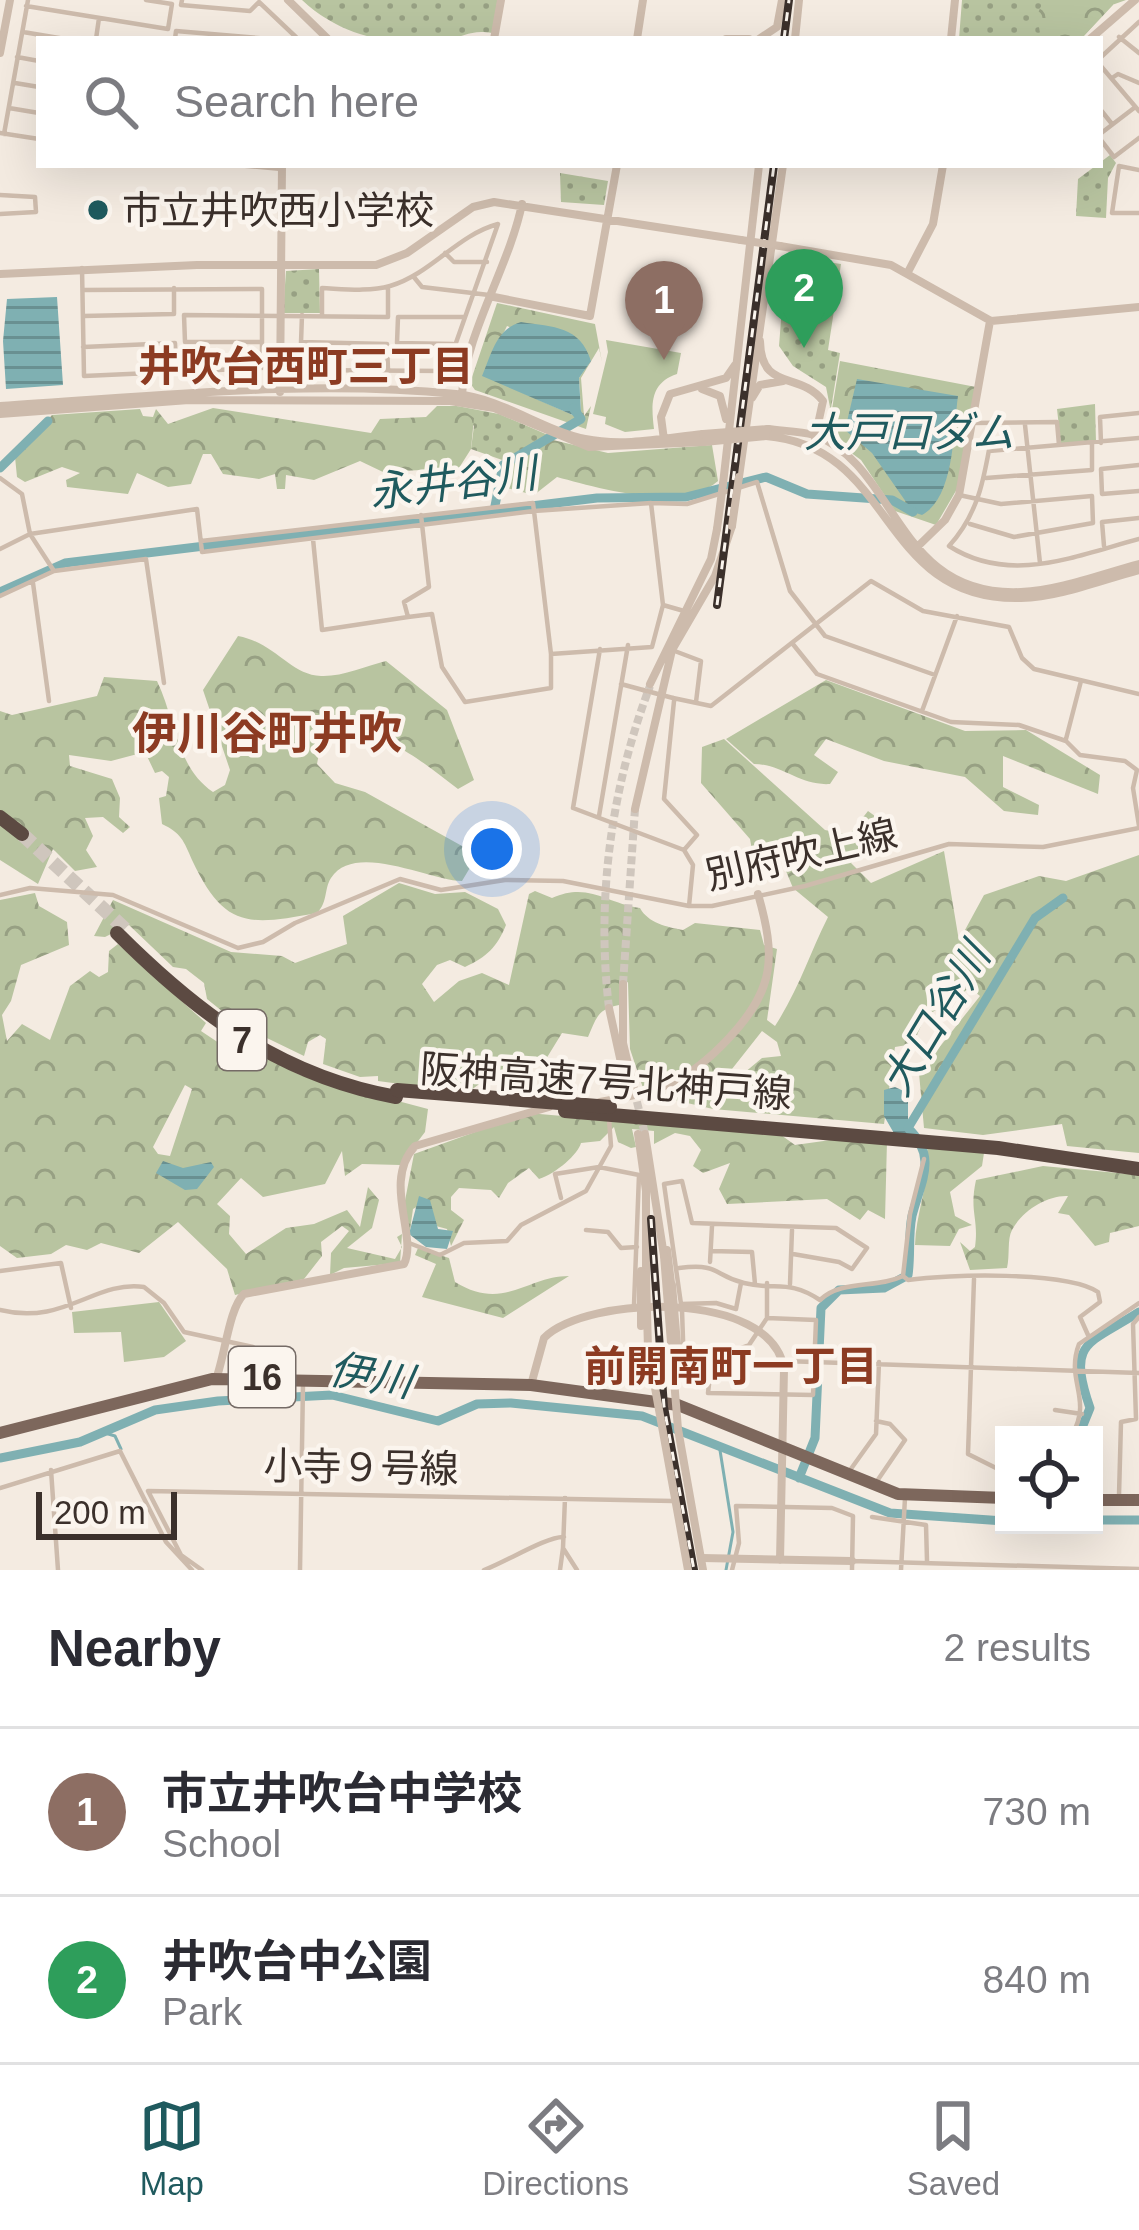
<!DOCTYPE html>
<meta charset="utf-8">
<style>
:root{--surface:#fff;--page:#f7f7f7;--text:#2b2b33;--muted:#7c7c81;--line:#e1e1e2;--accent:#1f5a5e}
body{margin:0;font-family:Helvetica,"Noto Sans JP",sans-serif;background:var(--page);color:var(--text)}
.controls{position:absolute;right:36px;bottom:36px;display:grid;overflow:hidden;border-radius:0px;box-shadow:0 12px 48px #0002}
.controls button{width:108px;height:108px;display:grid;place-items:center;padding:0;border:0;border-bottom:3px solid var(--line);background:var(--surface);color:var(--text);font:60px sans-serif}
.scale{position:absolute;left:36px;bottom:30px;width:141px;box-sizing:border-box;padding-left:12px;border:6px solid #3b302b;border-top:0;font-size:33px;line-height:42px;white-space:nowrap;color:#3b302b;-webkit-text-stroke:9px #fbf5ee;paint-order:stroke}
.you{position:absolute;left:492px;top:849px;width:42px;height:42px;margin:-30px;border:9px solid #fff;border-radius:50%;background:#1a73e8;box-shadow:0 0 0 18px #1a73e833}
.badge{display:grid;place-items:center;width:78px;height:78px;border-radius:50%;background:var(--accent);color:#fff;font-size:39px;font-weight:700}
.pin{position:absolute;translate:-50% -99px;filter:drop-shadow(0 3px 6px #0008)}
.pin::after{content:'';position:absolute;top:63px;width:42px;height:36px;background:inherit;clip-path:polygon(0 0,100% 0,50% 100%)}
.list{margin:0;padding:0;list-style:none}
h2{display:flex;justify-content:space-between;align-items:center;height:156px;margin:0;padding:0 48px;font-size:51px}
h2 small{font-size:39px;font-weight:400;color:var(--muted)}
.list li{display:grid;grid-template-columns:78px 1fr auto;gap:36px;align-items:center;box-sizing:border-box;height:168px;padding:0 48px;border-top:3px solid var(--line)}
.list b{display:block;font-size:45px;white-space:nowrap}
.list p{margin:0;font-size:39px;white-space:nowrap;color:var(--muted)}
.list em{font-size:39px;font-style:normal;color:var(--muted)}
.icon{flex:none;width:66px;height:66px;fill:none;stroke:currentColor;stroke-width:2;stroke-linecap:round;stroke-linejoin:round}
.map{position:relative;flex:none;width:1139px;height:1570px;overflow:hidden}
.search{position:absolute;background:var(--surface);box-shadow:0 12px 48px #0002;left:36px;right:36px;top:36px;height:132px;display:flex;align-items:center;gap:30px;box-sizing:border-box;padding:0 42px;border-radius:0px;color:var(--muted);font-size:45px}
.sheet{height:492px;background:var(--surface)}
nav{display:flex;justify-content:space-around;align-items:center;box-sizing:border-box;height:168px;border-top:3px solid var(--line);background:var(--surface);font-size:33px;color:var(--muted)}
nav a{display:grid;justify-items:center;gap:6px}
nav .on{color:var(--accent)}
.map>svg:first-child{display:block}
</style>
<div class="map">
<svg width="1139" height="1570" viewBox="0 0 1139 1570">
<defs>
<pattern id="grass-dots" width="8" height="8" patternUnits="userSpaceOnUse" patternTransform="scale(3)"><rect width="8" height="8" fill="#b8c4a0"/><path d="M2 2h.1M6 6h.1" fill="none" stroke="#97a083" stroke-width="1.8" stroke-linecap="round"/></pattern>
<pattern id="forest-crowns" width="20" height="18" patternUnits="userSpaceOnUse" patternTransform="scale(3)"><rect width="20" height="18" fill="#b8c4a0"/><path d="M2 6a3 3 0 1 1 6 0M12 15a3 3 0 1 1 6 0" fill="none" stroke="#97a083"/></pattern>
<pattern id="water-rules" width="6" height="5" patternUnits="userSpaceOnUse" patternTransform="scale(3)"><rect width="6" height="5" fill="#7fb0b2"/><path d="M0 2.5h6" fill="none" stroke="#699091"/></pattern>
</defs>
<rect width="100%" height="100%" fill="#f4ebe1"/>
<!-- grass -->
<path fill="url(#grass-dots)" d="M302,0H498L492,33C471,29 465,37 446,39C391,46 343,38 302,0Z
M962,0H1126L1112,5L1081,39H959Z
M1110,155L1116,163L1108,178L1106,218L1076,216L1078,179Z
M560,173L608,181L604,205L561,202Z
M786,256L841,264L828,350L840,353L828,427L834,442L822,432L830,407L826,387L793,366L779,346Z
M319,269L320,313H283L286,271Z
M1095,404L1096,442L1061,445L1057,409Z
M457,406L499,414L548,435L505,461L471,449L474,426Z"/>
<!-- forest -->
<path fill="url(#forest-crowns)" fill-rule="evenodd" d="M1044,0H1111L1113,5L1081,39H1041L1037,15Z
M497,303L595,324L602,362L599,348L581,378L584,416L591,406L586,429L475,390L470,383ZM507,326L591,360L579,378L581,411L575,416L483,375Z
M840,361L976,387L957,489L936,525L895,511L861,460L835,441L829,427Z
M437,406H457L474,418L471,449L459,468L383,472L360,461L314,480L286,475L285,489H277L275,474L259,479L223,474L211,454H203L191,484L168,487L137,473L128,494L67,487L66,480L80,473L62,467L25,482L17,477L15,457L52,415L140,409L143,416L153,417L156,409L168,424L213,408L371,433L380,419L426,417Z
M553,440L608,453L712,445L718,481C682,513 598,488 557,477L534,495L503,487L506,466Z
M238,636C276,643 290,675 321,676C341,677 367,666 386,661L447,710L474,780L458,789C421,761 364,710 320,748L317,764L335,783L365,792L471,851V866L462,881C430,881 355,841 331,878C324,889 328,902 317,913C247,926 224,928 192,860C184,841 181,833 162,824L159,798L166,796L169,777L162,771L155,773L145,752L111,761L69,755L70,766L112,779L120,798L119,817L130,827L123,833L103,817L85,818L93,836L86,850L97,867L75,871L53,849L38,884L0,860V711L12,715L97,696L104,677L157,681C175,718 176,767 213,792L225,785L230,770L203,690Z
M826,680L965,731L1026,730L1100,775L1098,794L1003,756V787L1039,805L1038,815L1004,811L965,777L884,761L826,739L814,755L838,772L830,784C800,786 782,764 754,764L726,739Z
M724,739L825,830L849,835L868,811L890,827L851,863L871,883L944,851L959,941L984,895L1039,876L1066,881L1139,855V1153L1067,1146L1062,1124L983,1135L924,1128L919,1073L980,996L970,988L925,1017L913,1044L895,1047L884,1124L713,1109L670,1099L672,1088L660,1083L643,1088L630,1049L628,982L619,986V1005C597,1009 596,1019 588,1037L562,1033L543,1064L493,1074L467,1093L378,1081V1076L360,1077L323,1064L326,1039L320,1035L308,1042L304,1056L238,1024L207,999L204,983L186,969L173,967L129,925L105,937L94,936L113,900L231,952L282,956L295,963L347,944L343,916L399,883L435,894L465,892L498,909L506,925C497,947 487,957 465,967L450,960L437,965L422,984L434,1002L459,981L482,973L509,985L529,894L535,891L552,898C589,882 605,903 640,908C648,923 667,927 683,930L695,923L760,930L764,945L777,949L767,1020L775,1026C799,989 809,955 828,917L793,888L779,854L752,850L750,839L701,783L702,747ZM762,1031L777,1042L781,1056L762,1058L744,1073L732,1069Z
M35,893L39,906L67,922L69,945L21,965L11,1001L2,1015L7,1041L22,1024L50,1040L70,986L90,971L99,977L108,972L109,951L118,944L206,1023L201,1031L219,1043L226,1036L300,1075L428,1109L425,1132L400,1165L362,1164L345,1176L342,1151L325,1184L263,1197L241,1178L217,1204L230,1216L229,1234L246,1254L286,1228L314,1224L347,1210L360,1227L368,1187L379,1200L372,1228L347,1248L395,1259L402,1247L397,1237L402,1234L400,1263L344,1268L330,1275L331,1253L349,1231L342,1226L321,1242L322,1256L304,1279L235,1295L227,1269L178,1222L139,1253L101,1243L87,1250L66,1245L51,1254L17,1258L0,1246V900ZM185,1085L192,1089L170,1156L158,1154L153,1147Z
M528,1113L781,1135L795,1145L845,1138L887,1141L885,1219L868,1210L860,1220L827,1199L727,1204L719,1189L730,1163L703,1173L693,1166L701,1150L690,1136L675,1133L654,1144V1131L632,1129L636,1147L631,1148L618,1142L614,1127L600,1141L581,1143C578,1154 557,1173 539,1179L529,1168L508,1183L499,1198L491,1190L459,1188L451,1197V1210L464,1220L451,1246L447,1229L436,1226L429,1200L413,1209L409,1237L403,1211L414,1154Z
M927,1146L984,1153L982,1166L950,1192L955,1216L972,1225L959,1229L950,1246L915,1245C916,1210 931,1182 927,1146Z
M1043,1166L1139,1175V1226L1110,1233L1109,1242L1095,1246L1069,1215L1058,1213L1068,1196C1047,1195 1022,1211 1012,1230C1007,1239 1010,1256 1007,1268L970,1270L960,1242L970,1251L975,1247C979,1218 969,1212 976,1180Z
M418,1248L449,1258L455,1282C504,1312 527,1276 569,1276L503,1318L422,1297L436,1264L415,1255Z"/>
<!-- garden -->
<path fill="#b8c4a0" d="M606,340L681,353L677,374C650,383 651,404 654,429L625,432L605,424L606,417L593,414L608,352Z
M159,1302L186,1341L164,1357L124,1362L121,1332L74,1333L72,1312Z"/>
<!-- water -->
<path fill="url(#water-rules)" d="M57,297L63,385L6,389L3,341L7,299Z
M521,322C554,327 580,326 591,361L579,378L581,412L575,416L482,376C492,353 496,329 521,322Z
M857,379L958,396C953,431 955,497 922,515L913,512L872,453L845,430Z
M895,1087L908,1093V1136L895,1135L884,1116V1090Z
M163,1161L183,1168L211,1162L214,1167L197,1189L185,1190L156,1173Z
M419,1196L430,1200L438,1229L453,1231L447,1249L426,1247L409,1234Z"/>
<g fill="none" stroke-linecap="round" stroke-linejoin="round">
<!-- stream -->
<path stroke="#7fb0b2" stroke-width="3" d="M105,1433L115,1436L121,1449
M719,1444L733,1532L726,1570"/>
<!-- river -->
<path stroke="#7fb0b2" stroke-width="9" d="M0,468L48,421
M494,511L503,465L581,419L573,408
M0,592L65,563L597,498L686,497L766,477L807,494L892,500L913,512
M1079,1435L1090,1408C1067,1341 1087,1345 1139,1312
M0,1458L80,1442L155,1410L218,1401L332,1395L438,1421L477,1404L511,1403L642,1416L890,1513L1004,1521
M799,1478L815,1438L821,1308L839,1290L884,1288L908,1275C911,1256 908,1235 912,1216C921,1181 938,1157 908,1128L1035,918L1063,898
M1094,1520H1139"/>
<!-- tertiary-tunnel -->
<path stroke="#cfc6bd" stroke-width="8" stroke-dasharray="8 4" stroke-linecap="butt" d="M623,984L635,809
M609,1008C596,899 611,788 650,686
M634,1090L645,1134"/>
<!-- motorway-tunnel -->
<path stroke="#cfc6bd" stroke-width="14" stroke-dasharray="14 7" stroke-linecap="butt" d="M22,834L125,929"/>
<!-- minor -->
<path stroke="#cdbbac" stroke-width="4.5" d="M182,0L181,5L250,11L259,2
M259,2L298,39
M26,6L168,29L172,4L146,0
M23,32L65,39
M1119,37L1139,53
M96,39L99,18
M175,39L176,31L270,39
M17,57L39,61
M1100,58L1139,22
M1100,65L1139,111
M1112,78L1118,74L1139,83
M15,83L39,87
M9,108L39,113
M1100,109L1112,124
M0,133L39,139
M4,134L28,0
M1100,134L1134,108
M1100,139L1114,157L1139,138
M236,165L282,169
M1139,170L1119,166L1112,213H1139
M0,195L35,197L36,212L0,214
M445,253L454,262H487
M82,268L84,376L262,368V289L83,290
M413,276L422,287L489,295
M302,315L300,370L446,371L498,224C457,235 431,274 390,286C369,292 344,289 322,288V316
M83,316L174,314V288
M261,342H185L184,315L388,317V289
M301,342L387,344L388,370
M453,344L397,343L398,317H464
M83,347L175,343L176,371
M973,423L1057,422L1059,445
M1025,425L1040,563
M993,427C985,472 981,511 949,546C1010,585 1075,556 1139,539
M1101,443L1100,417L1139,413
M989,451L1139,438
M1139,465L1101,469L1102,494L1139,491
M0,478L22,494L30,534L54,571
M986,478L1092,470V444
M959,495L1001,504L1092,496L1093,523L1014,537L970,524
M651,503L687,504L757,482L790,591L825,636L935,675
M313,539L322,630L408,617
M201,541L533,503L534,511L651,503L663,605L652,647L551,654V688L465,702L442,667L432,614L408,617L404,602L429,587L421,515
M1104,546L1102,522L1139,518
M0,549L30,534L197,509L202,552L534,511L551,654
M33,583L49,701
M0,596L54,571L146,559L164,683
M663,605L684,611
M792,643L817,674L951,722L1019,725L1066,741L1080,755L1125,761L1137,770L1133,788L1139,826
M600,649L573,808L684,850L693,865L689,906
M672,650L701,661L696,702
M621,684L643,690
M673,698L711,706L871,581L923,611L1009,627L1022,658L1034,669L1139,694
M674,701L664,799L697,835L684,850
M922,711L957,616
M1066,739L1081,681
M599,816L628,645
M0,895L30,888L113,895L238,948L263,942L295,923L400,879L441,890L505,880L563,881L689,906H712L805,886L949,844L1043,847L1139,828
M561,1198L555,1174L599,1167L639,1175L634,1305
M586,1230L608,1232L621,1248L637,1247
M409,1243L440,1255L464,1243L507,1241L521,1225L586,1191L611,1146L609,1119
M711,1251L752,1252L755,1284
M710,1262L712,1226
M679,1268C721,1263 712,1275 744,1283C777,1291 788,1279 820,1300
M0,1271L61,1263L71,1308
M903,1276L910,1214L924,1159
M974,1279L968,1454L1004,1472
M741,1283L736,1309L716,1303L681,1304L664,1184L682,1181L692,1223L836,1228L867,1248L852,1269L839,1262L793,1254
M767,1283V1318L749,1345L712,1359L708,1393L813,1395L816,1320L767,1318
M790,1284L792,1230
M820,1300C842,1279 876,1289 903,1276L908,1280C947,1274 1067,1271 1098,1292L1100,1302L1080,1317L1088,1335
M0,1310C64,1326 95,1280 144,1287L164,1303L184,1332L253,1347L292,1377
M682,1310L684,1368H708
M784,1361L1139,1373
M1055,1410L1082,1414
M1072,1435C1093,1398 1065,1381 1079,1344L1139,1303
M51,1470L58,1570
M848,1473L876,1434L879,1362
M875,1484L905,1440L890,1424L876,1421
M0,1488L120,1451L166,1542L192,1570
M1119,1495L1121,1422L1136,1419L1133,1324L1139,1317
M565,1498L563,1548L577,1570
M872,1517L926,1525L927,1561
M852,1561L1139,1569
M202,1570L181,1555L148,1491L673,1501
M300,1570L303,1384
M484,1570C506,1562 547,1536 564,1537
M560,1570L563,1548
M732,1570L739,1543L736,1506L832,1508L853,1516L852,1570
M901,1570L905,1498"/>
<!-- tertiary -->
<path stroke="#cdbbac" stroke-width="8" d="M288,0L328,39
M494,39L501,0
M637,39L643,0
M726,39H749
M759,39L777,27L782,0
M795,39L799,0
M951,39L955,0
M1090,39L1135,0
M0,53L10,0
M780,246L891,265L991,321L1139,307
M908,272L933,224L943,165
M0,274L197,265H376L407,253L473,207L494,202L741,240
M494,297L590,316L617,165
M760,341C761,392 800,371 823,401L815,438
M702,389L720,396L726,419
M280,392L282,165
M462,395C465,334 509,267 522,204
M752,398L760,385L783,381
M0,406C150,397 306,379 456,394C503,399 540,429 585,439C624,447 665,438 703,434
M0,414L189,400L450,401L494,408L589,447L704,442
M768,429C782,431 800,431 814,435C898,465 895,598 1021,592C1060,590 1101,574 1139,564
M766,436C897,447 878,602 1021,598C1060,597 1101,580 1139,570
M664,440L661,417L670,394L726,378L735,365
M739,477L783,165
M723,484L759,165
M913,551L945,520L959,495L990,321
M650,684L711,559L717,529
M635,809L672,650L715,576L732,526
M623,984V1043L634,1089
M609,1008L627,1090
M600,1102C661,1091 687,1083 729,1038C775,989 776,957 758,894
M638,1134L646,1191V1275
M645,1134L664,1256
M667,1250L671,1283
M216,1379C225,1356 229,1308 244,1294L404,1264C418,1236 382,1182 415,1146L549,1107
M531,1385L544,1338C587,1295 772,1289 784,1369L780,1560
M702,1558L852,1561"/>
<!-- primary -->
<path stroke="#7d675c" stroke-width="12" d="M0,1433L212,1379L531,1385L678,1405L898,1494L1004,1498
M1094,1500H1139"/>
<!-- motorway -->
<path stroke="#5c4a42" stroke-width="14" d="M0,817L22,834
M117,933C198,1014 280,1076 396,1097
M565,1111L998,1148L1139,1169"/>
<defs>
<path id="rail" d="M784,39L789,0
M717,605L774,165
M651,1219L664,1407L694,1570"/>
</defs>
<!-- rail casing -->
<use href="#rail" stroke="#3b302b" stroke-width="8"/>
<!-- rail -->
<use href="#rail" stroke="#fbf5ee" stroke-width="3" stroke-dasharray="9" stroke-linecap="butt"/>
<!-- minor-bridge -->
<path stroke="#cdbbac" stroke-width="4.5" d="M643,690L673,698"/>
<!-- tertiary-bridge -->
<path stroke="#cdbbac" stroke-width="8" d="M741,240L780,246
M703,434L768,429
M704,442L766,436
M732,526L739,477
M717,529L723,484
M664,1256L678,1429L703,1570
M641,1271V1326
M646,1275L648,1349L688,1570
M672,1285L679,1367"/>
<!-- motorway-bridge -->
<path stroke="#5c4a42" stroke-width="14" d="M397,1090L610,1107"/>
</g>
<!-- markers -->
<circle fill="#1f5a5e" stroke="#fbf5ee" stroke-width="4.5" cx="98" cy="210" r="12"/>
<g text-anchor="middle" stroke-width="9" stroke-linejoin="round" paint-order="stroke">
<!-- shield labels -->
<g fill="#fbf5ee" stroke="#756b66" stroke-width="3">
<rect x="218" y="1010" width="48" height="60" rx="9"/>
<rect x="229" y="1347" width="66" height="60" rx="9"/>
</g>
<g font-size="36" font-weight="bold" fill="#3b302b">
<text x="242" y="1053">7</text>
<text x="262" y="1390">16</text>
</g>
<!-- poi labels -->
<g font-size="39" fill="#3b302b" stroke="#fbf5ee" text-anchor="start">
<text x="122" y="224">市立井吹西小学校</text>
</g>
<!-- street labels -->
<g font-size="39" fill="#3b302b" stroke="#fbf5ee">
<text transform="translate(801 854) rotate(-13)" y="14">別府吹上線</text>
<text transform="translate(606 1081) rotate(4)" y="14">阪神高速7号北神戸線</text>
<text transform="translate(361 1467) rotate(1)" y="14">小寺９号線</text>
</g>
<!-- neighbourhood labels -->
<g font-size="42" font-weight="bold" fill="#8c3b22" stroke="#fbf5ee">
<text x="306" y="381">井吹台西町三丁目</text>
<text x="731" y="1381">前開南町一丁目</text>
</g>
<!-- water labels -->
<g font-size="42" font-style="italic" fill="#1f5a5e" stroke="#fbf5ee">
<text x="909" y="447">大戸口ダム</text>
<text transform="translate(453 482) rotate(-7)" y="15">永井谷川</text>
<text transform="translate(935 1019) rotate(-59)" y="15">大口谷川</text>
<text transform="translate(371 1375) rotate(10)" y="15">伊川</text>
</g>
<!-- quarter labels -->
<g font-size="45" font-weight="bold" fill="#8c3b22" stroke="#fbf5ee">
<text x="267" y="749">伊川谷町井吹</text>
</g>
</g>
</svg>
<div class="controls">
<button><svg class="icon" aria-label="locate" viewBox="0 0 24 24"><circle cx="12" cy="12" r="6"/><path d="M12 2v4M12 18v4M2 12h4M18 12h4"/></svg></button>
</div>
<div class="scale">200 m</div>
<div class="you"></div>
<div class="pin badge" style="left:664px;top:360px;background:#8d6e63">1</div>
<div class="pin badge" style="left:804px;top:348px;background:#2e9e5b">2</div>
<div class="search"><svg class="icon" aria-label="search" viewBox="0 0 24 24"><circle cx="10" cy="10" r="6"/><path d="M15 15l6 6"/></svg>Search here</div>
</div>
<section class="sheet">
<h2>Nearby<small>2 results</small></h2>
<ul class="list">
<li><span class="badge" style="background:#8d6e63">1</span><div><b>市立井吹台中学校</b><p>School</p></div><em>730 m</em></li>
<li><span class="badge" style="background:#2e9e5b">2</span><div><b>井吹台中公園</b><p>Park</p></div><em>840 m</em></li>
</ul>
</section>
<nav>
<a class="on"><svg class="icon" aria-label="map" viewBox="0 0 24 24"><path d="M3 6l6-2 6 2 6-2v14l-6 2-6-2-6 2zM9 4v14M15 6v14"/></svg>Map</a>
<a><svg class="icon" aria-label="directions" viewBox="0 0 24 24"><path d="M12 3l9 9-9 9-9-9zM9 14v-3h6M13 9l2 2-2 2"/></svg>Directions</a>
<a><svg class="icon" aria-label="saved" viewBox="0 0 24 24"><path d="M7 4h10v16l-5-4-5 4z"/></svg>Saved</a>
</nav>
